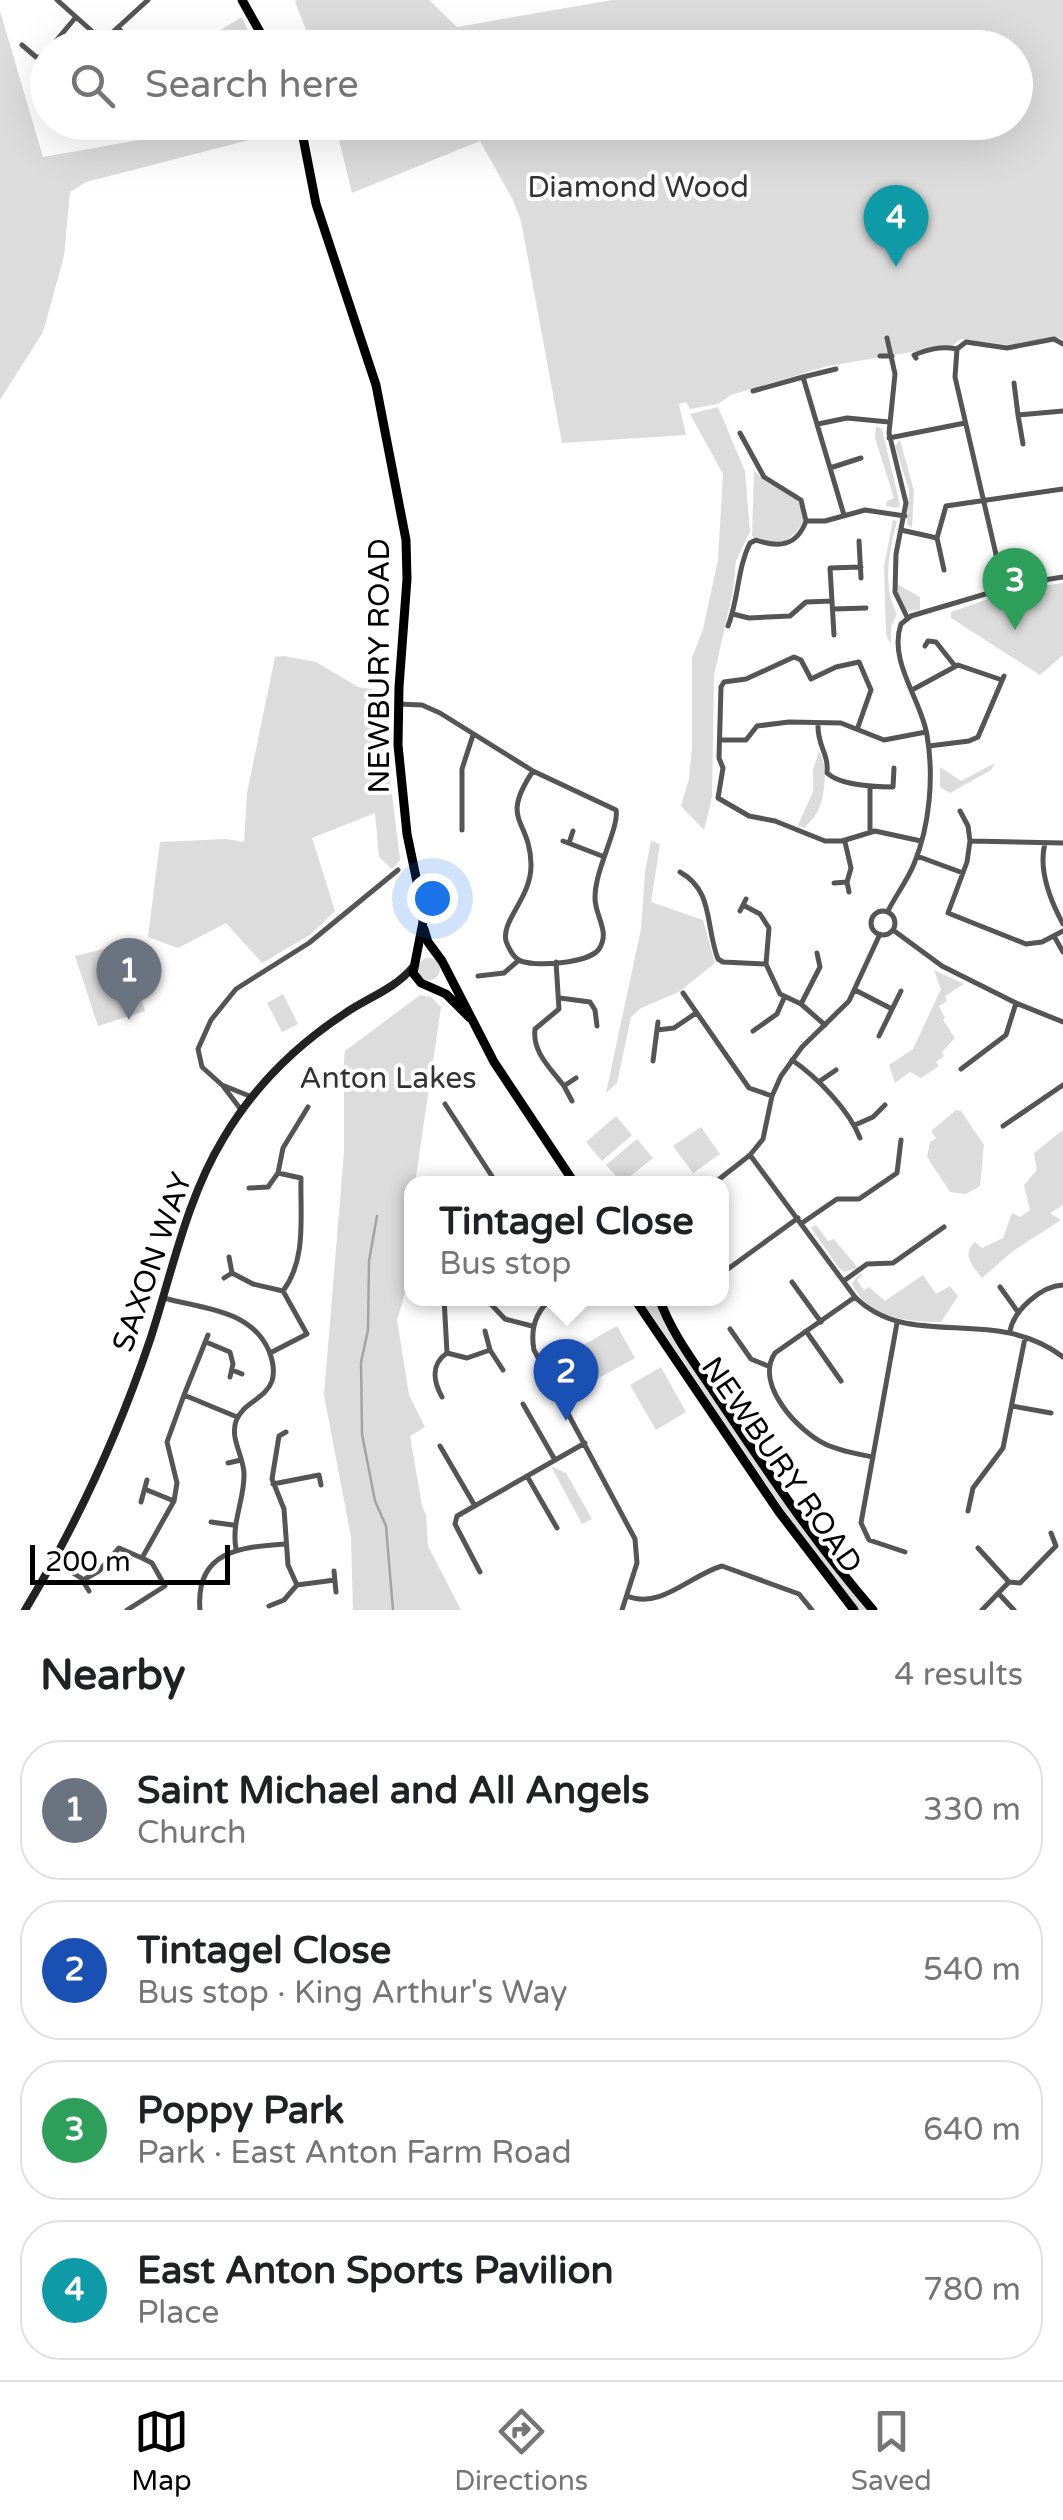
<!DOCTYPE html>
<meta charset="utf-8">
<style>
:root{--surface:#fff;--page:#f6f6f6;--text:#202124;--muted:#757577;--line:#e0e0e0;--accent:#000}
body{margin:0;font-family:"Varela Round",sans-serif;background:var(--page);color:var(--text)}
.scale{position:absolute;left:30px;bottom:25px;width:200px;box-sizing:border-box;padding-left:10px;border:5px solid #000;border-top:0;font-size:28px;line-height:35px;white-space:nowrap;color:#000;-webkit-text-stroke:8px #fff;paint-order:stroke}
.you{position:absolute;left:432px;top:898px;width:35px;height:35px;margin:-25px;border:8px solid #fff;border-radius:50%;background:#1a73e8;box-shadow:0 0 0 15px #1a73e833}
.badge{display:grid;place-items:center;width:65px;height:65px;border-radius:50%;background:var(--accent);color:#fff;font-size:32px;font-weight:700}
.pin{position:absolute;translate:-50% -82px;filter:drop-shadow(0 2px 5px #0008)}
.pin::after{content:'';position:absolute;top:52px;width:35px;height:30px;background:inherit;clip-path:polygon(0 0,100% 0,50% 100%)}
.popup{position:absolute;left:404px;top:1176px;width:325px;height:130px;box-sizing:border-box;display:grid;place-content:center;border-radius:20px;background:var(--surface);filter:drop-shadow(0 2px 8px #0005);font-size:32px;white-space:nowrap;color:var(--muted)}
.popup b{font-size:38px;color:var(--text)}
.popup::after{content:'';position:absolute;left:50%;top:100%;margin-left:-20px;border:20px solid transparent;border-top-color:var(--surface)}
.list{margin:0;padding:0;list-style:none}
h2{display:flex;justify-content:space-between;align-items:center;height:130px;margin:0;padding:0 40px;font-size:42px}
h2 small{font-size:32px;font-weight:400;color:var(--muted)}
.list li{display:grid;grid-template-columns:65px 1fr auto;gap:30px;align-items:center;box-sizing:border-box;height:140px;margin:0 20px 20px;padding:0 20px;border:2px solid var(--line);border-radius:40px}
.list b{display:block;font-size:38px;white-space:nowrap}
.list p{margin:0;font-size:32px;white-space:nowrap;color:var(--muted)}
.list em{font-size:32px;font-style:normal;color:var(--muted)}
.icon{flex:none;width:55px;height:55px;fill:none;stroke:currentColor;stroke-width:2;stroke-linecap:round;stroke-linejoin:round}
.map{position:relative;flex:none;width:1063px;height:1610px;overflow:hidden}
.search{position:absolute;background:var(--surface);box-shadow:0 10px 40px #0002;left:30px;right:30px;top:30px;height:110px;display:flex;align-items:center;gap:25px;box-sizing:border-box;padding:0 35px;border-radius:55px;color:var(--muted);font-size:38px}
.sheet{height:770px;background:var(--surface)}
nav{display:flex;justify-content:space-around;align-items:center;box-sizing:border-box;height:140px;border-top:2px solid var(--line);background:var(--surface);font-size:28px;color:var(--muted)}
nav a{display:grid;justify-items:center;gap:5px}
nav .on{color:var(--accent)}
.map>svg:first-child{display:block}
</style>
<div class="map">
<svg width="1063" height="1610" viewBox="0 0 1063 1610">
<rect width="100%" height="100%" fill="#fff"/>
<!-- green -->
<path fill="#dcdcdc" d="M297,0H429L457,27L612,0H1063V339L1055,337L1008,345L961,339L953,345L828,366L731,395L718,404L690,409L686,402L679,404L686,435L562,443L521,221L513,200L480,141L352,193L335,123L1016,122V48L313,47L295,2Z
M0,11L43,157L162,136L160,123H279L280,132L86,182L70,192L64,256L43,332L0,400Z
M242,17L255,47H192Z
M718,407L745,471L750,532L736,561L733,591L714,675L712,797L704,830L681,806L689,779L692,747V658L703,629L718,560L723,474L690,414Z
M876,426L882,429L900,505L897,508L886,506V502L894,498L875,438Z
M900,440L914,491L912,528L907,524L909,490L895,446Z
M754,470C766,486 782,486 795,498C815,516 797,535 780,544L752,536Z
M893,519L897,522C889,551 882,586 897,614L891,627V645L886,635L884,567Z
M1063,583V655L1040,675L951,618V612L1014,590Z
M897,584L920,597V610L906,611L898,598Z
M284,656L316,662L358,687L389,692L387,754L400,860L392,869L379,857L375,813L312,838L335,911L310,935L262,963L226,923L178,948L148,937L160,842L226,839L244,842L247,793L275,657Z
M819,751C829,766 825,802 815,816C812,820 808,823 805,828L798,825L813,792V770Z
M995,763L991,770L950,793L940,787V767L961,781Z
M651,841L660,844L651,902L703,920L715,963L679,992L641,1008L631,1017L617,1083L606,1093L641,929L645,872Z
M124,944L145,1011L98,1026L75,956Z
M418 969a11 11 0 1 1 22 0a11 11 0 1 1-22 0Z
M934,970L964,984L945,996L947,1001L939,1006L945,1018L943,1020L955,1038L942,1052L944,1056L936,1062L939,1066L921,1078L910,1072L895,1083L889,1065L913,1049L941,989Z
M283,994L298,1024L282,1032L267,1003Z
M420,995L431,997L441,1007L415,1183L411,1184L407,1251L409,1280L397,1320L409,1395L425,1427L410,1436L422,1506L426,1515L428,1546L461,1610H353L351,1537L324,1395L344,1152V1058L345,1051Z
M956,1110L961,1111L984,1145L980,1186L966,1194L950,1192L927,1157L930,1142L936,1138L931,1131Z
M616,1116L632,1135L602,1161L586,1142Z
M701,1127L720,1154L693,1173L673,1146Z
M1063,1130V1205L1050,1213L1061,1220L1013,1251L982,1278C973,1267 961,1254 975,1242L982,1248L1003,1238L1012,1213L1020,1217L1030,1210L1024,1185L1037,1170L1034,1153Z
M637,1139L653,1158L622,1183L606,1165Z
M816,1225L828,1241L834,1239L858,1268L844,1272L839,1268L811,1228Z
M860,1273L862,1275L857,1280L864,1290L869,1287L885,1301L923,1275L936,1294L950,1286L958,1296L941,1322C908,1322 866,1318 852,1283Z
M656,1299L665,1323L766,1475L868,1610H859L794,1525L644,1304Z
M617,1326L635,1358L586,1385L569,1353Z
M661,1367L686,1412L656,1430L630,1385Z
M551,1466L566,1473L592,1519L582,1524Z"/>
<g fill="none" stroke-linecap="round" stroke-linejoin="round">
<!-- stream -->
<path stroke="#a3a3a3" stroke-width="2.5" d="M377,1216L369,1261L368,1330L361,1362L362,1434L375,1501L386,1526L393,1610"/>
<!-- street -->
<path stroke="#555" stroke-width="5" d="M57,0L103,41L148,0
M119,29L136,48
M22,45L36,57H41L48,50
M50,48L76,17
M887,338L895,374L889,433L906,503L896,554L895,592L907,617
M957,349L966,342L1007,348L1054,339L1063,344
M880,356H892
M916,358L914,355C929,349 941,346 957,349L955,377L1004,589
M803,377L836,369
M1014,383L1018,415L1063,411
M753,391L803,377L844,515
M1018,415L1023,444
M818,424L847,418L889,422
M740,433L764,477L801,500L806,521
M889,438L965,423
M830,468L861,458
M806,521H825L865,510L905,516
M901,530L937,538L944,570
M937,538L946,506L1063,489
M859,541L861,578
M834,609L866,608
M733,614L749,618L790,616L806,602L832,601
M728,626C739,598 737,569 750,543L756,540C779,548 797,546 806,521
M834,635L830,568L861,567
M925,646L928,641L936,642L955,666
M912,690L958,665L1002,680
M398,704L422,705L440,713L533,771L616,810C620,829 589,879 596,906C599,921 609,934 599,949C590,963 532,968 519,960C513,957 508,947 506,941C501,920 532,897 531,864C530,818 499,822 533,771
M818,724C817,746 829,753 827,773C840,785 874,787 893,787L894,768
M858,727L871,690L859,662L836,667L811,679L801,660L794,657L746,679L724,682L721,687L719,758L723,768L718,798L749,816L775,821L825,841H842L875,831L921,841
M720,740H746L757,726L789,722L841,723L884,740L926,732
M929,746L969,741L978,737L1004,676
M960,811L968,826L970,841
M462,830V769L473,735
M870,832V787
M563,841L602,856
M845,842L851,868L847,882L849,892
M569,843L573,831
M1045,843C1038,870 1050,900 1063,924
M1063,843L970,841L967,862L948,913L1026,944L1042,942L1063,931
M917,856L963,873
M680,872C714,891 705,925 718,959L723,962L766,964L780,994L801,1004L825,1025
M834,883L847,882
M743,905L760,914L769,928L766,964
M871 923a12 12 0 1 1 24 0a12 12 0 1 1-24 0Z
M740,911L746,899
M888,911C896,895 907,881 914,864C930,825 934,776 927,735C921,699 888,661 901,624L911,616L1019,584L1063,577
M893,930L942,966L1016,1003L1063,1022
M1054,936L1063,952
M556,962L559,1009L535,1029C532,1052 551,1069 564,1086L576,1078
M478,976L504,973L519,960
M855,990L892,1009
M683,993L749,1088L772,1096
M560,998L590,1002L595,1010L597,1026
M801,1004L820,967L817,953
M657,1030L674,1028L696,1013
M753,1031L777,1014L784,998
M879,1036L901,991
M792,1060C817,1077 849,1110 860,1138
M653,1061L658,1022
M961,1069L1006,1035L1016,1003
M820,1081L836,1070
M223,1086L242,1111
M564,1086L572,1101
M252,1097L222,1085L202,1067L198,1049L211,1020L236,989L309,943L398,870
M445,1104L497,1184
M855,1125L873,1117L885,1105
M1003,1126L1063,1085
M750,1155L855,1297C910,1352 994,1304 1063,1357
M278,1173L283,1148L308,1107
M713,1184L750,1155L763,1139L772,1096L781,1076L802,1047L849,1001L880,934
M249,1188L268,1187L278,1173L301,1178C300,1216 307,1259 283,1291
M802,1223L837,1199H859L897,1173L901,1140
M229,1257L232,1273
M721,1274L798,1218
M224,1278L232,1273L253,1284L283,1291L307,1334L270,1353
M845,1280L867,1264L893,1263L944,1227
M792,1282L821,1322
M1000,1287L1018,1312
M855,1297L775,1353C754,1384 798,1431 825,1444C840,1451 857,1454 873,1457
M164,1298C203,1309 251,1309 269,1351C273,1361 275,1371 272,1381C265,1400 243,1402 236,1421C230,1439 243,1455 244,1473C245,1499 231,1522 236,1549
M444,1298L447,1353
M485,1298L505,1319L532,1326
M552,1298C535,1312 530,1329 534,1350L635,1539L637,1563L622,1610
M897,1323L861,1523L869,1540L905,1552
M730,1329L751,1359L768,1366
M485,1331L490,1350L503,1370
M806,1331L841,1381
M1010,1331C1014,1310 1041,1286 1063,1285
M206,1342L230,1352L233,1364L230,1377
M232,1370L242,1374
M184,1395L208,1335
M442,1397C433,1381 431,1364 447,1353L467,1358L490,1350
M523,1404L555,1460
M1012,1406L1051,1413
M440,1446L475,1506
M228,1463L241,1460
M527,1476L557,1528
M273,1484L319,1475L321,1485
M147,1490L174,1501
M141,1502L147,1480
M968,1511L973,1488L1003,1448L1025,1338
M211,1522L233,1525
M978,1548L1009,1582L1020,1583L1056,1546L1051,1533
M334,1571L336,1592
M480,1572L455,1524L457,1516L585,1443
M73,1573L81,1578L89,1591
M83,1580L99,1571L119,1548L142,1558
M297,1585L335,1580
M999,1594L1014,1610
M627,1596C661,1610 690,1575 722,1566L799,1594L812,1610
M269,1606L284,1600L297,1585L288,1565L284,1509L272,1479L279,1436L286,1432
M127,1610L165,1586L152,1563L142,1558L174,1501L177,1483L167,1442L184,1395L237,1417
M200,1610C195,1551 240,1547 285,1544
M982,1610L1009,1582"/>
<!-- secondary -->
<path stroke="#222" stroke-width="8" d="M25,1610C77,1524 118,1435 150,1340C172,1273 186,1200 223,1139C253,1088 294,1047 344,1014C367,998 395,989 413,967"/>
<!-- primary -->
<path stroke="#000" stroke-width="9" d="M242,0L269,48
M300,122L316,204L376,385L406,540L407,579L399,687L398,745L407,834L422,906L423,922L413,973L421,983L446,994L470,1018
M424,929L428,942L442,961L494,1062L575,1184
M634,1298L779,1512L854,1610
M659,1298C672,1335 697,1366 718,1398C767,1471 815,1543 873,1610"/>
</g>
<g text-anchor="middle" stroke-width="8" stroke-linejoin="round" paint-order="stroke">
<!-- park labels -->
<g font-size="30" fill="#333" stroke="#fff">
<text x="638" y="197">Diamond Wood</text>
<text x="388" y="1088">Anton Lakes</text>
</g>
<!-- street labels -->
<g font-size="30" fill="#000" stroke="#fff">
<text transform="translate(379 666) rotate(-90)" y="10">NEWBURY ROAD</text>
<text transform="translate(152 1262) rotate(-71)" y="10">SAXON WAY</text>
<text transform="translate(782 1465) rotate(55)" y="10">NEWBURY ROAD</text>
</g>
</g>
</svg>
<div class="scale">200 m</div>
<div class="you"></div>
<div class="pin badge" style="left:129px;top:1020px;background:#6b7280">1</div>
<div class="pin badge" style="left:566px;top:1421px;background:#1a4fb4">2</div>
<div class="popup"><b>Tintagel Close</b>Bus stop</div>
<div class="pin badge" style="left:1015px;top:630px;background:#2e9e5b">3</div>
<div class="pin badge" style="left:896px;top:267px;background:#0f9aa8">4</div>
<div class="search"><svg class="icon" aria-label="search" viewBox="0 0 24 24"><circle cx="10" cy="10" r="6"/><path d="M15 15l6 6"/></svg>Search here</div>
</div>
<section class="sheet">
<h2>Nearby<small>4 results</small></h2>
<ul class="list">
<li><span class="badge" style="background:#6b7280">1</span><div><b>Saint Michael and All Angels</b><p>Church</p></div><em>330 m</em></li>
<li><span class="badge" style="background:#1a4fb4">2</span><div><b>Tintagel Close</b><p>Bus stop · King Arthur's Way</p></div><em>540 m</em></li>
<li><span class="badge" style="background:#2e9e5b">3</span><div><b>Poppy Park</b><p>Park · East Anton Farm Road</p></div><em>640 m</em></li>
<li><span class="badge" style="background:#0f9aa8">4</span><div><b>East Anton Sports Pavilion</b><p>Place</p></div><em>780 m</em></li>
</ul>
</section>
<nav>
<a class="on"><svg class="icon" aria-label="map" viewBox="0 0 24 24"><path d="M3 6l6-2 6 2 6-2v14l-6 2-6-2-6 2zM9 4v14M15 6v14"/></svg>Map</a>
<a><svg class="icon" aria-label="directions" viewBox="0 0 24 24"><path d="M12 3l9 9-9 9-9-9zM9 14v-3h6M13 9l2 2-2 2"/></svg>Directions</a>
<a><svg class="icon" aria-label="saved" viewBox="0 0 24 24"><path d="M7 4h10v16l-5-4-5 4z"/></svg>Saved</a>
</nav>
